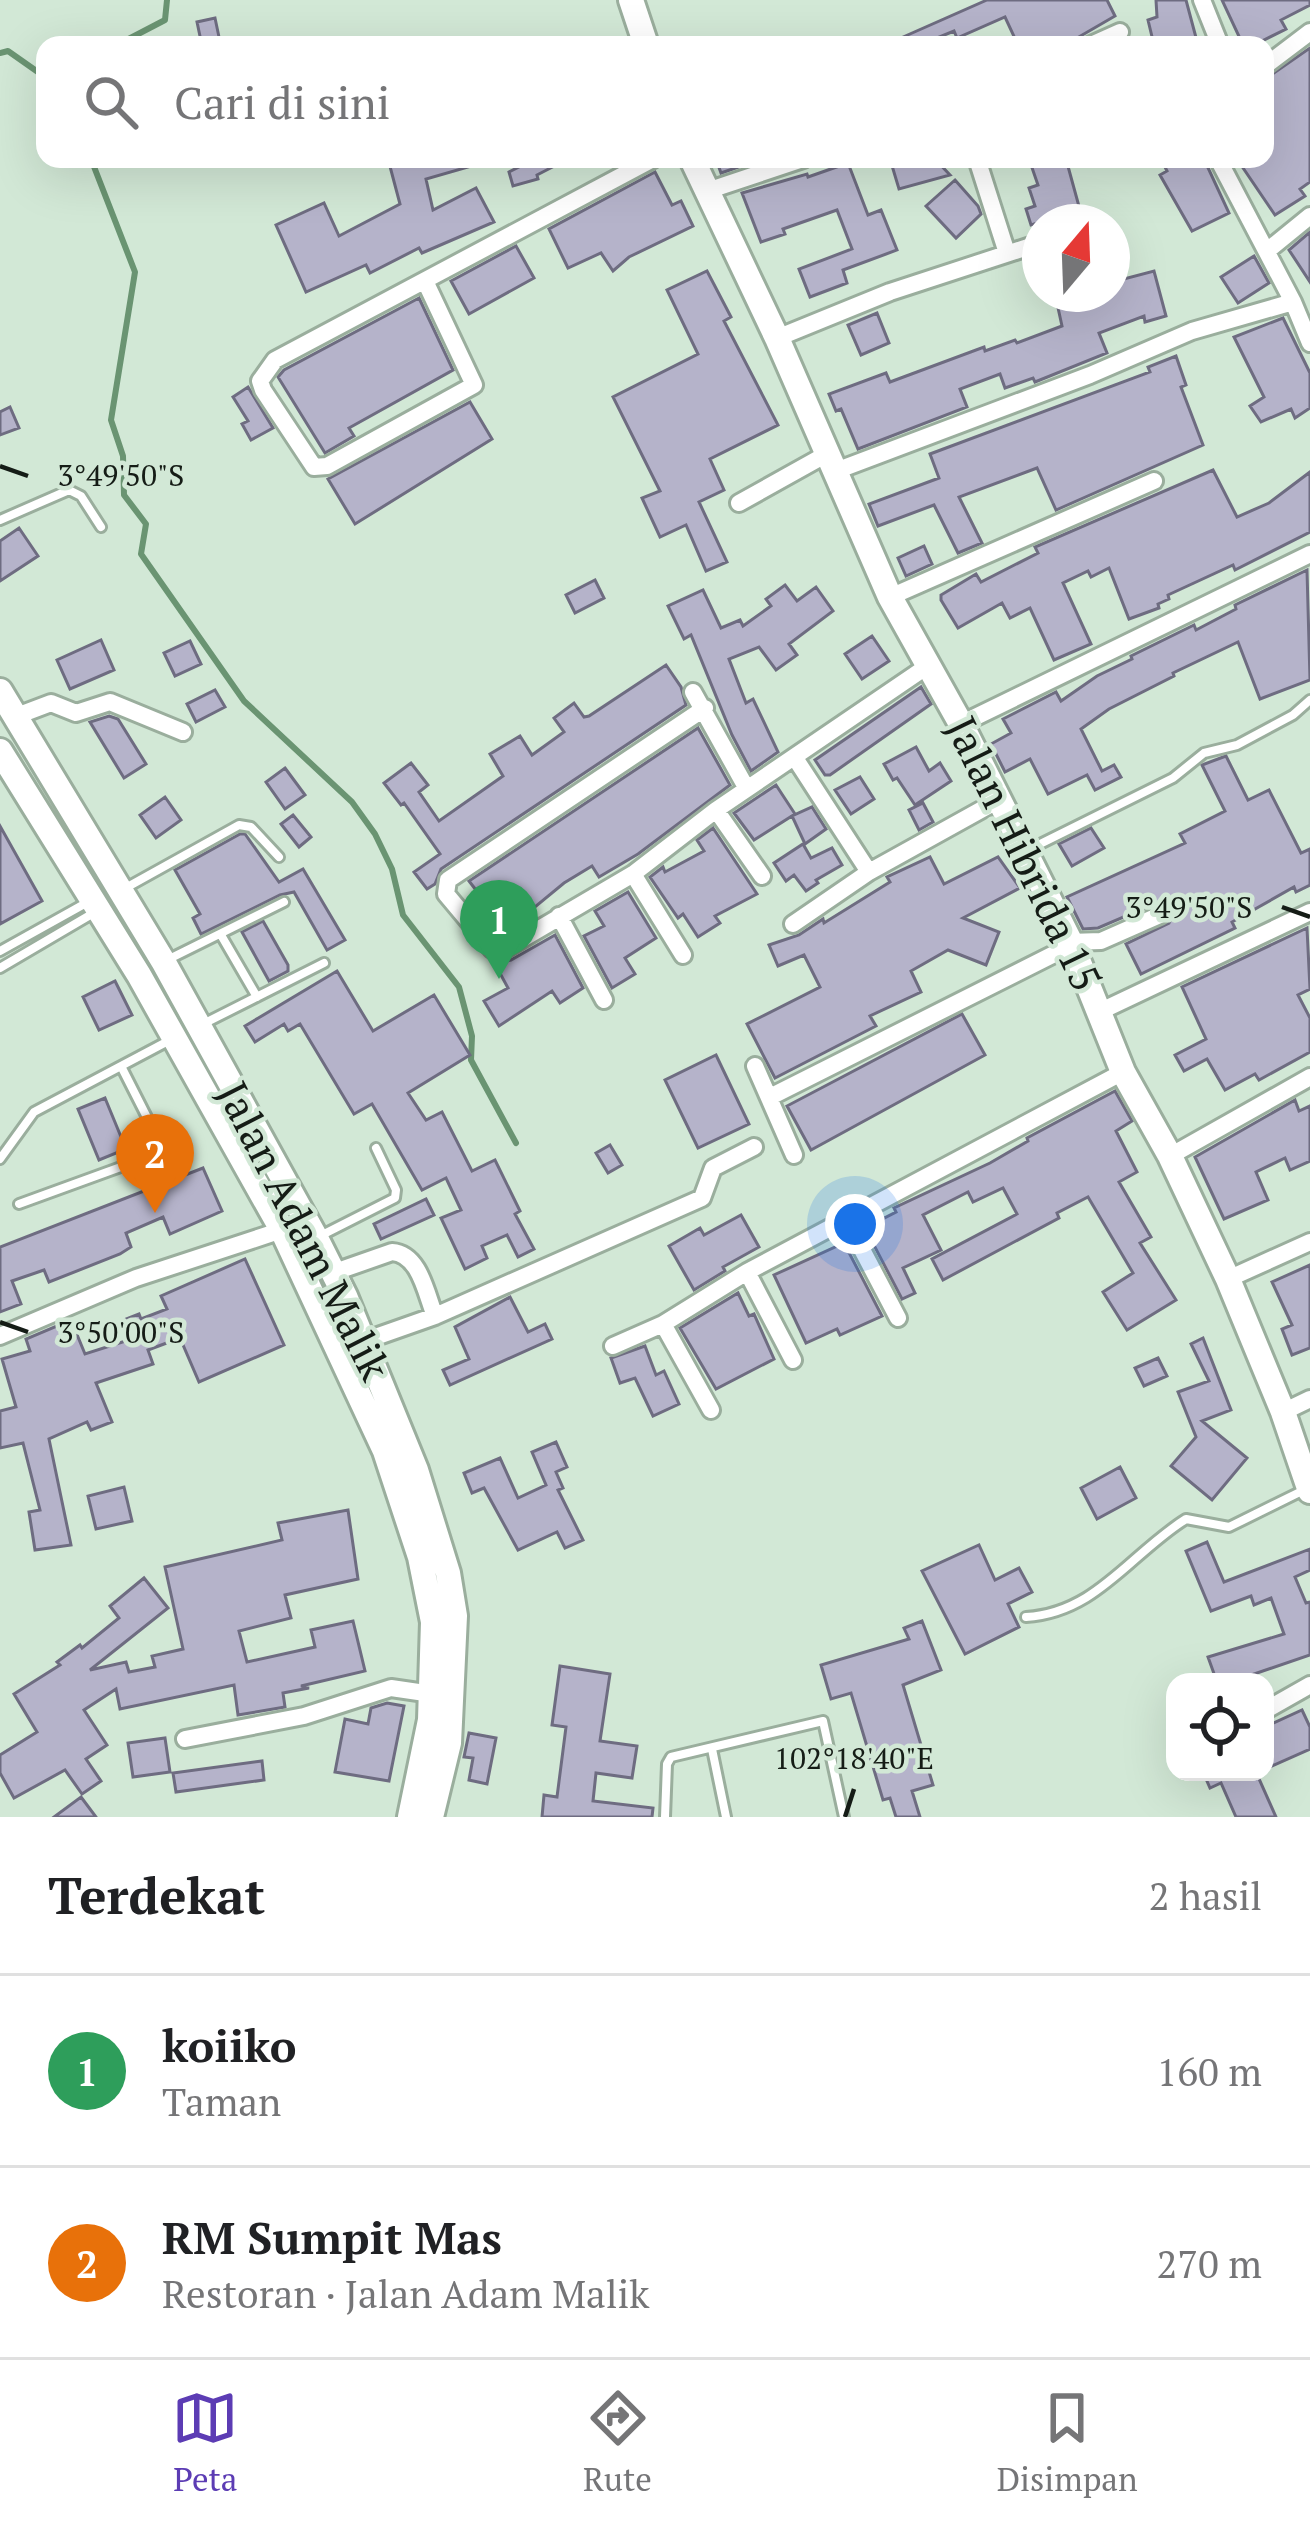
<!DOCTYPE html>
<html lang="id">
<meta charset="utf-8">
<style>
:root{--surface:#fff;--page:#f6f6f6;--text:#202124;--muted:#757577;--line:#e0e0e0;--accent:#5c3cb4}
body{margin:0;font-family:"PT Serif",serif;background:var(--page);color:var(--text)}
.controls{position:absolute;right:36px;bottom:36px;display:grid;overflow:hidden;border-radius:24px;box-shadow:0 12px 48px #0002}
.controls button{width:108px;height:108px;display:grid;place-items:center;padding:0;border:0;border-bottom:3px solid var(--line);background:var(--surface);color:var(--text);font:60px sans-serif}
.compass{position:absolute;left:1022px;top:204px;width:108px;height:108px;border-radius:50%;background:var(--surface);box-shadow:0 12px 48px #0002;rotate:19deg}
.you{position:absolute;left:855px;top:1224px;width:42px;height:42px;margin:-30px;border:9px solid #fff;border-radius:50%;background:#1a73e8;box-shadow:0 0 0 18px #1a73e833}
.badge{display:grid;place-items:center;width:78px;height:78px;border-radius:50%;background:var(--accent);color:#fff;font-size:39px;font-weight:700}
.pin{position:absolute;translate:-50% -99px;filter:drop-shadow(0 3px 6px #0008)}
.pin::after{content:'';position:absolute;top:63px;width:42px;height:36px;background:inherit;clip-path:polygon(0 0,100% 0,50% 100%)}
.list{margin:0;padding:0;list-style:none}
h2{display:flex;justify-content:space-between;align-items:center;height:156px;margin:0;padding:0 48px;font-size:51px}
h2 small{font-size:39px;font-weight:400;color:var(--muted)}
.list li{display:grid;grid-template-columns:78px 1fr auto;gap:36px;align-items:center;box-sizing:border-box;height:192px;padding:0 48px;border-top:3px solid var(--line)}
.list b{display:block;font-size:45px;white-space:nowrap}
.list p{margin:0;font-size:39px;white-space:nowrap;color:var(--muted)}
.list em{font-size:39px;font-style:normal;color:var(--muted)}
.icon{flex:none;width:66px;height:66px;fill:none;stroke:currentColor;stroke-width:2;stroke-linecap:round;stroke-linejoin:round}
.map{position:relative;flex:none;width:1310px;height:1817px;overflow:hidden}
.search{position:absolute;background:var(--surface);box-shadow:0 12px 48px #0002;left:36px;right:36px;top:36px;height:132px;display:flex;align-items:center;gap:30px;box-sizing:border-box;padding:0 42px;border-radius:24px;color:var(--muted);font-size:45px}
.sheet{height:540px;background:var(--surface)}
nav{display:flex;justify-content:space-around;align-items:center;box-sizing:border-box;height:168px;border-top:3px solid var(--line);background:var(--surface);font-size:33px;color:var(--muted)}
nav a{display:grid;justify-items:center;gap:6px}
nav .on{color:var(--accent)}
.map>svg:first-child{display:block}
</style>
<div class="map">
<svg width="1310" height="1817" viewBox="0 0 1310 1817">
<rect width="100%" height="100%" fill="#d2e8d6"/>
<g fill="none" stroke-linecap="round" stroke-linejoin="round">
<!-- stream -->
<path stroke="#6a9472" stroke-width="6" d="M117,45L165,20L167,0
M0,53L8,51L45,77
M91,159L135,272L111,420L123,456L124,495L146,524L141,554L244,701L352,802L375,834L392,869L403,915L459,987L472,1036L471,1060L516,1143"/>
</g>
<!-- building -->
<path fill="#b5b3ca" stroke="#6e6c81" stroke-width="3" d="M987,0H1107L1115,16L1065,45H1018L1005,17L957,38L954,31L920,45H885Z
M1156,0H1186L1198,45H1154L1148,20L1157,17Z
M1222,0H1310V5L1281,20L1286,29L1254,45H1243Z
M215,18L219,37L201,41L197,22Z
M1310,48V182L1300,189L1305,196L1275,215L1237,159H1265V79Z
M388,159H481L482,163L426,179L433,210L476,188L494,222L422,253L419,248L370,273L366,265L306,292L276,225L324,203L339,236L400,204Z
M535,159H568L537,175L538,179L513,186L509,172Z
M716,159H759V160L721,173Z
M890,159H935L950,175L899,189Z
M1029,159H1066L1080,210L1031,225L1026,209L1035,206L1029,188L1038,185Z
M1161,159H1204L1229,213L1192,231L1160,175L1167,171Z
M848,163L868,215L881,210L897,250L843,270L847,283L810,297L799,269L852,249L837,210L783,229L785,234L761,242L742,193L807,174L808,177Z
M655,172L672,205L681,201L693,226L629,257L613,271L601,253L568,268L549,229Z
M955,180L978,206L981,214L956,238L926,206Z
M1310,232V282L1289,250Z
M516,246L534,278L469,314L451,281Z
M1112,251H1115L1124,279L1154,271L1166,316L1145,322L1144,316L1099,333L1107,353L1035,382L1033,378L1005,388L1000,374L960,389L967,407L858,449L841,409L836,411L829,394L886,373L890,382L984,347L985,351L1015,340L1017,343L1062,326L1055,294H1112Z
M1254,256L1269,283L1238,303L1221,277Z
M707,271L731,317L724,321L778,425L710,459L724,490L699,502L727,562L706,571L686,525L660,537L642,498L660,491L613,397L698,354L667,290Z
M419,298L453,370L349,428L354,436L325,453L278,377L284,370Z
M877,313L889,343L861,355L848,325Z
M1283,318L1310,373V408L1295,418L1291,409L1261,422L1250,406L1264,397L1234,337Z
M1176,356L1186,385L1181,387L1203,445L1056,510L1037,468L959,497L982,543L958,553L934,505L878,526L869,504L939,478L930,454L1150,372L1148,367Z
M248,387L273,428L251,440L242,424L248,421L233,397Z
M470,402L492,439L355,524L328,479Z
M10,407L19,428L0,435V412Z
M1213,470L1237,517L1269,503L1310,472V532L1235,570L1233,565L1168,595L1169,599L1158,604L1159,608L1129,619L1109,568L1091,577L1088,571L1063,583L1091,644L1054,660L1030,608L1010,618L1002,603L958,628L941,600V595L976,574L981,582L1038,553L1035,547Z
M19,528L38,556L0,581V541Z
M924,546L932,564L906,576L898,558Z
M1307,570L1310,680L1260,699L1238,642L1173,673L1174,676L1109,709L1081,729L1102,771L1114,765L1121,777L1095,790L1087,775L1048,794L1030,759L1005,772L991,744L1011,733L1003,719L1056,692L1061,701L1097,676L1132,659L1131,656L1194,625L1196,630L1236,609L1235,605Z
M595,580L604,598L575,613L566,595Z
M785,585L797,601L816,587L833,611L789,644L797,655L776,670L759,647L729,659L746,703L753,699L778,752L751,771L732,735L691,635L684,639L668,606L703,590L721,628L740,620L743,626L771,606L766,599Z
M872,636L889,661L862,679L845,654Z
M101,640L114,670L70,689L57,660Z
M190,641L201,664L175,676L164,653Z
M666,665L681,687L686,705L441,869L435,884L427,889L414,872L440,854L404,803L401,805L384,783L411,763L428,785L419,792L439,821L503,776L490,754L520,736L532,755L564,732L554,718L574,703L584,717L589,716Z
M921,687L931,704L830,775H825L815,760Z
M215,690L225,707L196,722L187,704Z
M109,716L118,719L146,764L124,778L90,722Z
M698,728L730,785L638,854L599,877L592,866L564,883L507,930L469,881Z
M916,747L929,771L940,763L951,781L915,805L897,778L893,780L884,764Z
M1226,756L1248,800L1269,790L1301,853L1310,849V885L1296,892L1294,887L1232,922L1235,928L1141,974L1126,944L1169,923L1173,915L1168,906L1156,903L1098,928L1083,929L1067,897L1185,843L1180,834L1225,811L1202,765Z
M285,768L305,795L285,809L266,782Z
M860,777L874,799L851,814L835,790Z
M776,785L795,814L754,840L734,813Z
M165,797L181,820L156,838L140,815Z
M923,803L933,822L919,830L909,810Z
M812,807L826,829L805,844L792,816Z
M293,815L311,837L299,847L281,824Z
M0,826L42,901L0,924Z
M713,828L757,894L715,916L720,923L698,937L683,914L678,918L650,877L663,867L665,872L704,851L697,840Z
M1091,828L1104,848L1072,866L1059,844Z
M240,834H245L279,882L303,869L345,940L327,950L294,892L280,895L201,934L193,918L200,914L175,870Z
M803,844L811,858L832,848L842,865L816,880L818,883L806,891L794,875L786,881L774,863Z
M930,857L944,884L998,857L1020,888L963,918L999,932L986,965L948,950L911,971L921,992L870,1016L876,1026L775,1078L747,1024L820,987L804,955L778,966L769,945L799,935L823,919L824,923L890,882L887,877Z
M628,892L656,938L625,958L635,974L612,988L584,936L604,926L595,911Z
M263,921L288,965V971L269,981L242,932Z
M1307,928L1310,989L1298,995L1310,1018V1052L1259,1080L1255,1074L1225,1090L1207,1059L1184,1071L1175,1055L1206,1039L1182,987Z
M555,935L583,988L560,1003L552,991L499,1026L484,1001L508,988L495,964L511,960Z
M337,971L373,1031L434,995L470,1055L408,1093L426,1120L442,1112L472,1171L495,1160L520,1211L515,1214L534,1249L518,1257L507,1235L482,1246L487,1258L465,1269L441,1218L461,1210L446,1178L422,1190L372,1104L354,1114L300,1024L288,1031L284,1024L255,1042L245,1026Z
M115,981L132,1015L99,1030L83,997Z
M962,1014L985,1055L811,1150L787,1106Z
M716,1055L749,1124L698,1148L665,1080Z
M1115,1091L1132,1121L1116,1131L1137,1172L1119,1182L1151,1237L1140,1243L1176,1300L1127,1330L1103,1292L1133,1273L1088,1197L1057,1213L1059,1218L943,1280L932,1259L1017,1214L1003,1188L973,1202L968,1192L923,1215L941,1250L903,1268L915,1293L902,1299L865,1228L896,1212L894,1208L990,1163L1028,1141L1027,1138Z
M105,1098L126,1149L99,1160L78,1109Z
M1295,1100L1299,1111L1310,1106V1161L1290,1170L1285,1158L1256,1172L1268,1200L1224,1219L1195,1157Z
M610,1145L622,1165L608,1173L596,1153Z
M203,1168L222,1211L170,1234L163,1217L126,1233L131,1247L120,1254L49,1282L44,1270L12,1281L21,1304L0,1312V1247Z
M426,1199L434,1215L381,1239L374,1224Z
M741,1215L759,1247L723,1267L725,1271L694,1290L669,1246L700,1228L704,1235Z
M844,1243L882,1316L840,1335L837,1329L806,1343L774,1275Z
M245,1259L284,1345L199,1382L180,1338L148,1350L153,1364L96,1383L112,1422L91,1430L87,1422L49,1439L71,1545L35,1550L29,1512L40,1510L23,1443L0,1448V1411L16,1407L2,1359L30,1351L26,1339L71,1320L85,1354L135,1338L126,1319L139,1314L141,1319L167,1309L161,1296Z
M1310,1265V1348L1292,1355L1282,1329L1292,1325L1272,1282Z
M738,1293L749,1316L754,1314L774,1359L716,1389L680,1328Z
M510,1297L528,1332L545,1324L552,1339L450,1385L443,1370L469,1359L455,1327Z
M1203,1338L1231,1410L1202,1421L1247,1458L1212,1500L1171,1466L1196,1437L1178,1392L1209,1381L1191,1344Z
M645,1346L656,1375L664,1371L679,1404L653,1416L635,1378L620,1383L611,1358Z
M1158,1358L1167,1376L1144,1386L1135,1368Z
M556,1442L567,1467L556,1472L563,1488L558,1490L583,1540L565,1548L557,1532L518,1550L484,1488L472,1493L464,1473L500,1458L518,1498L546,1485L532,1452Z
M1120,1467L1136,1498L1097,1519L1081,1488Z
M124,1487L132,1521L96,1529L88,1496Z
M348,1510L358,1579L285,1595L291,1618L239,1631L247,1662L315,1647L311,1630L353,1621L365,1671L301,1686L309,1688L283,1693L285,1707L238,1715L234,1685L120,1709L116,1689L84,1710L107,1745L86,1759L101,1781L82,1794L65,1770L14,1798L0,1773V1755L37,1732L14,1694L60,1665L57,1662L80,1645L82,1648L119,1618L110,1606L144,1578L168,1608L90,1670L126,1662L129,1672L155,1667L152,1656L183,1649L165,1567L282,1540L278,1523Z
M1207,1542L1224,1582L1310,1549V1570L1295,1577L1306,1603L1310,1602V1655L1254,1674L1256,1682H1217L1208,1657L1284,1634L1271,1598L1254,1605L1251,1596L1211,1611L1186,1551Z
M979,1545L995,1580L1019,1568L1032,1592L1008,1604L1019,1627L965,1654L922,1571Z
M922,1621L941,1670L903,1685L933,1785L912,1791L920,1817H896L890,1798L883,1800L851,1693L831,1699L821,1665L909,1639L904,1628Z
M560,1666L610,1674L600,1741L637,1746L632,1778L596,1773L593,1801L653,1808L652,1817H542L544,1795L557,1797L566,1727L552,1725Z
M387,1703L404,1706L389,1781L335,1772L345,1719L368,1724L371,1708Z
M1302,1710L1310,1727V1749L1265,1769V1727Z
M469,1733L496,1738L487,1784L469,1780L473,1758L464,1757Z
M165,1738L170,1772L133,1777L128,1743Z
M262,1761L264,1780L176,1792L173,1773Z
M1203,1772H1256L1276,1817H1236L1221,1783L1210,1788Z
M81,1797L96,1817H54Z"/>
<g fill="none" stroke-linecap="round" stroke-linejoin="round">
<defs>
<path id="lane" d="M0,520L69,490L81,496L101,527
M1030,849L1173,778L1204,753L1237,745L1293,715L1310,700
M122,890L239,825L251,827L279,857
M221,935L257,997
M0,951L88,902
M165,961L284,902
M0,968L97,911
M205,1023L324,963
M0,1159L34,1112L172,1039
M19,1204L140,1160L158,1149L159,1141L122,1068
M322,1235L395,1198L396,1190L376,1148
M1026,1617C1096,1613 1130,1554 1186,1519L1229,1527L1302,1491
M712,1749L726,1817
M665,1817L667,1764L671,1757L823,1721L844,1817"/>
<path id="street" d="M1202,0L1220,45
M1091,45L1120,32
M1265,66L1310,32
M977,159L1007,253
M1218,159L1293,302L1310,343
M707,191L803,159
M1267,251L1310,216
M425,281L474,385L327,466L314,467L263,390L260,381L275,360L653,159
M777,338L890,292L1040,243
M833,472L1090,375L1192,331L1293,302
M739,503L825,455
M890,597L1154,481
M693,692L747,789
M705,708L448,880L446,894L492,949H505L633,874L716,810L929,665
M14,717L51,703L76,713L110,702L183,732
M961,724L1310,554
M795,758L869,872
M716,810L762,876
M633,874L683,955
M559,916L604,1000
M793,924L869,872L997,801
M1070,942L1101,941L1160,915
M1101,1011L1310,912
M755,1066L794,1155
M770,1097L1072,945
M1170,1156L1310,1077
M847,1221L898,1318
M747,1272L793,1360
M332,1273L392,1252C420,1254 426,1294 435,1316L364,1341
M1228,1279L1310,1242
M435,1316L702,1198L713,1168L754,1147
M663,1324L711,1410
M0,1336L136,1278L282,1230
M613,1346L663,1324L747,1272L1123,1072
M1283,1412L1310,1399
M1266,1710L1310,1685
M185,1739L304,1716L391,1688L432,1694"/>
<path id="secondary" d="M631,0L646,45
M692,159L777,338L890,597L961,724L1072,945L1123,1072L1170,1156L1228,1279L1283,1412L1310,1491"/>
<path id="primary" d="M0,691L163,961L316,1238L345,1296L416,1470L448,1573L455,1616L449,1743L431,1817
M0,751L139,975L282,1230L385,1451L420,1557L433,1622L430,1720L410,1817"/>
</defs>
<!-- lane casing -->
<use href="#lane" stroke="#9aae9d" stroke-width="14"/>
<!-- street casing -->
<use href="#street" stroke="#9aae9d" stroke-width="22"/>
<!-- secondary casing -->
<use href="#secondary" stroke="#9aae9d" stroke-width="30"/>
<!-- primary casing -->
<use href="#primary" stroke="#9aae9d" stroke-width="30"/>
<!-- lane -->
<use href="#lane" stroke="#fff" stroke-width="8"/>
<!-- street -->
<use href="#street" stroke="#fff" stroke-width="16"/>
<!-- secondary -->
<use href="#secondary" stroke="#fff" stroke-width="24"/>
<!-- primary -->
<use href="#primary" stroke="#fff" stroke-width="24"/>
</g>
<!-- ticks -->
<path fill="none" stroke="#151c16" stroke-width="4.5" d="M0,466L28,476M1282,907L1310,917M0,1322L28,1332M845,1817L854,1789"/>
<g text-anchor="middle" stroke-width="9" stroke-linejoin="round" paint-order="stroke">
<!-- street labels -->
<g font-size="42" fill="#151c16" stroke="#d2e8d6">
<text transform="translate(1024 854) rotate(64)" y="15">Jalan Hibrida 15</text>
<text transform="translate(304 1231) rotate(63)" y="15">Jalan Adam Malik</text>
</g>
</g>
<g font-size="30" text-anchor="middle" fill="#151c16" stroke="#d2e8d6" stroke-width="9" stroke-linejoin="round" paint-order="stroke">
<text x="121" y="486">3°49'50"S</text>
<text x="1189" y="918">3°49'50"S</text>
<text x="121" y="1343">3°50'00"S</text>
<text x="854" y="1769">102°18'40"E</text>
</g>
</svg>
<div class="controls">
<button><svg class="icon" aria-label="locate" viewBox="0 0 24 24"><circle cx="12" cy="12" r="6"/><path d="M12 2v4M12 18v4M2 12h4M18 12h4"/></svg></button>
</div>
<svg class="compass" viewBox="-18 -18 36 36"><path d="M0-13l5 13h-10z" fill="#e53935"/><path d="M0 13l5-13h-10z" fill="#757577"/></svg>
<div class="you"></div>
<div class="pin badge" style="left:499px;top:979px;background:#2e9e5b">1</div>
<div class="pin badge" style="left:155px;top:1213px;background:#e8710a">2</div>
<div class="search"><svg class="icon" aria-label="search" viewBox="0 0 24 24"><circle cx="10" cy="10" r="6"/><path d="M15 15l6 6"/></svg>Cari di sini</div>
</div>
<section class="sheet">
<h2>Terdekat<small>2 hasil</small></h2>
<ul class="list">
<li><span class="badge" style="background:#2e9e5b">1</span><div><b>koiiko</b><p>Taman</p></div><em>160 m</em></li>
<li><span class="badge" style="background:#e8710a">2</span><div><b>RM Sumpit Mas</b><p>Restoran · Jalan Adam Malik</p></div><em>270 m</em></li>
</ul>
</section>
<nav>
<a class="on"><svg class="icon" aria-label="map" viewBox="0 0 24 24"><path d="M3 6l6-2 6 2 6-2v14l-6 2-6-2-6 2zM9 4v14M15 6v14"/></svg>Peta</a>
<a><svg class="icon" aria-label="directions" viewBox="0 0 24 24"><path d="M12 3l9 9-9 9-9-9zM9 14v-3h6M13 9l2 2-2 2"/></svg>Rute</a>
<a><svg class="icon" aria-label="saved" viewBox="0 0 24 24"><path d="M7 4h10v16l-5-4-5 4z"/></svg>Disimpan</a>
</nav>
